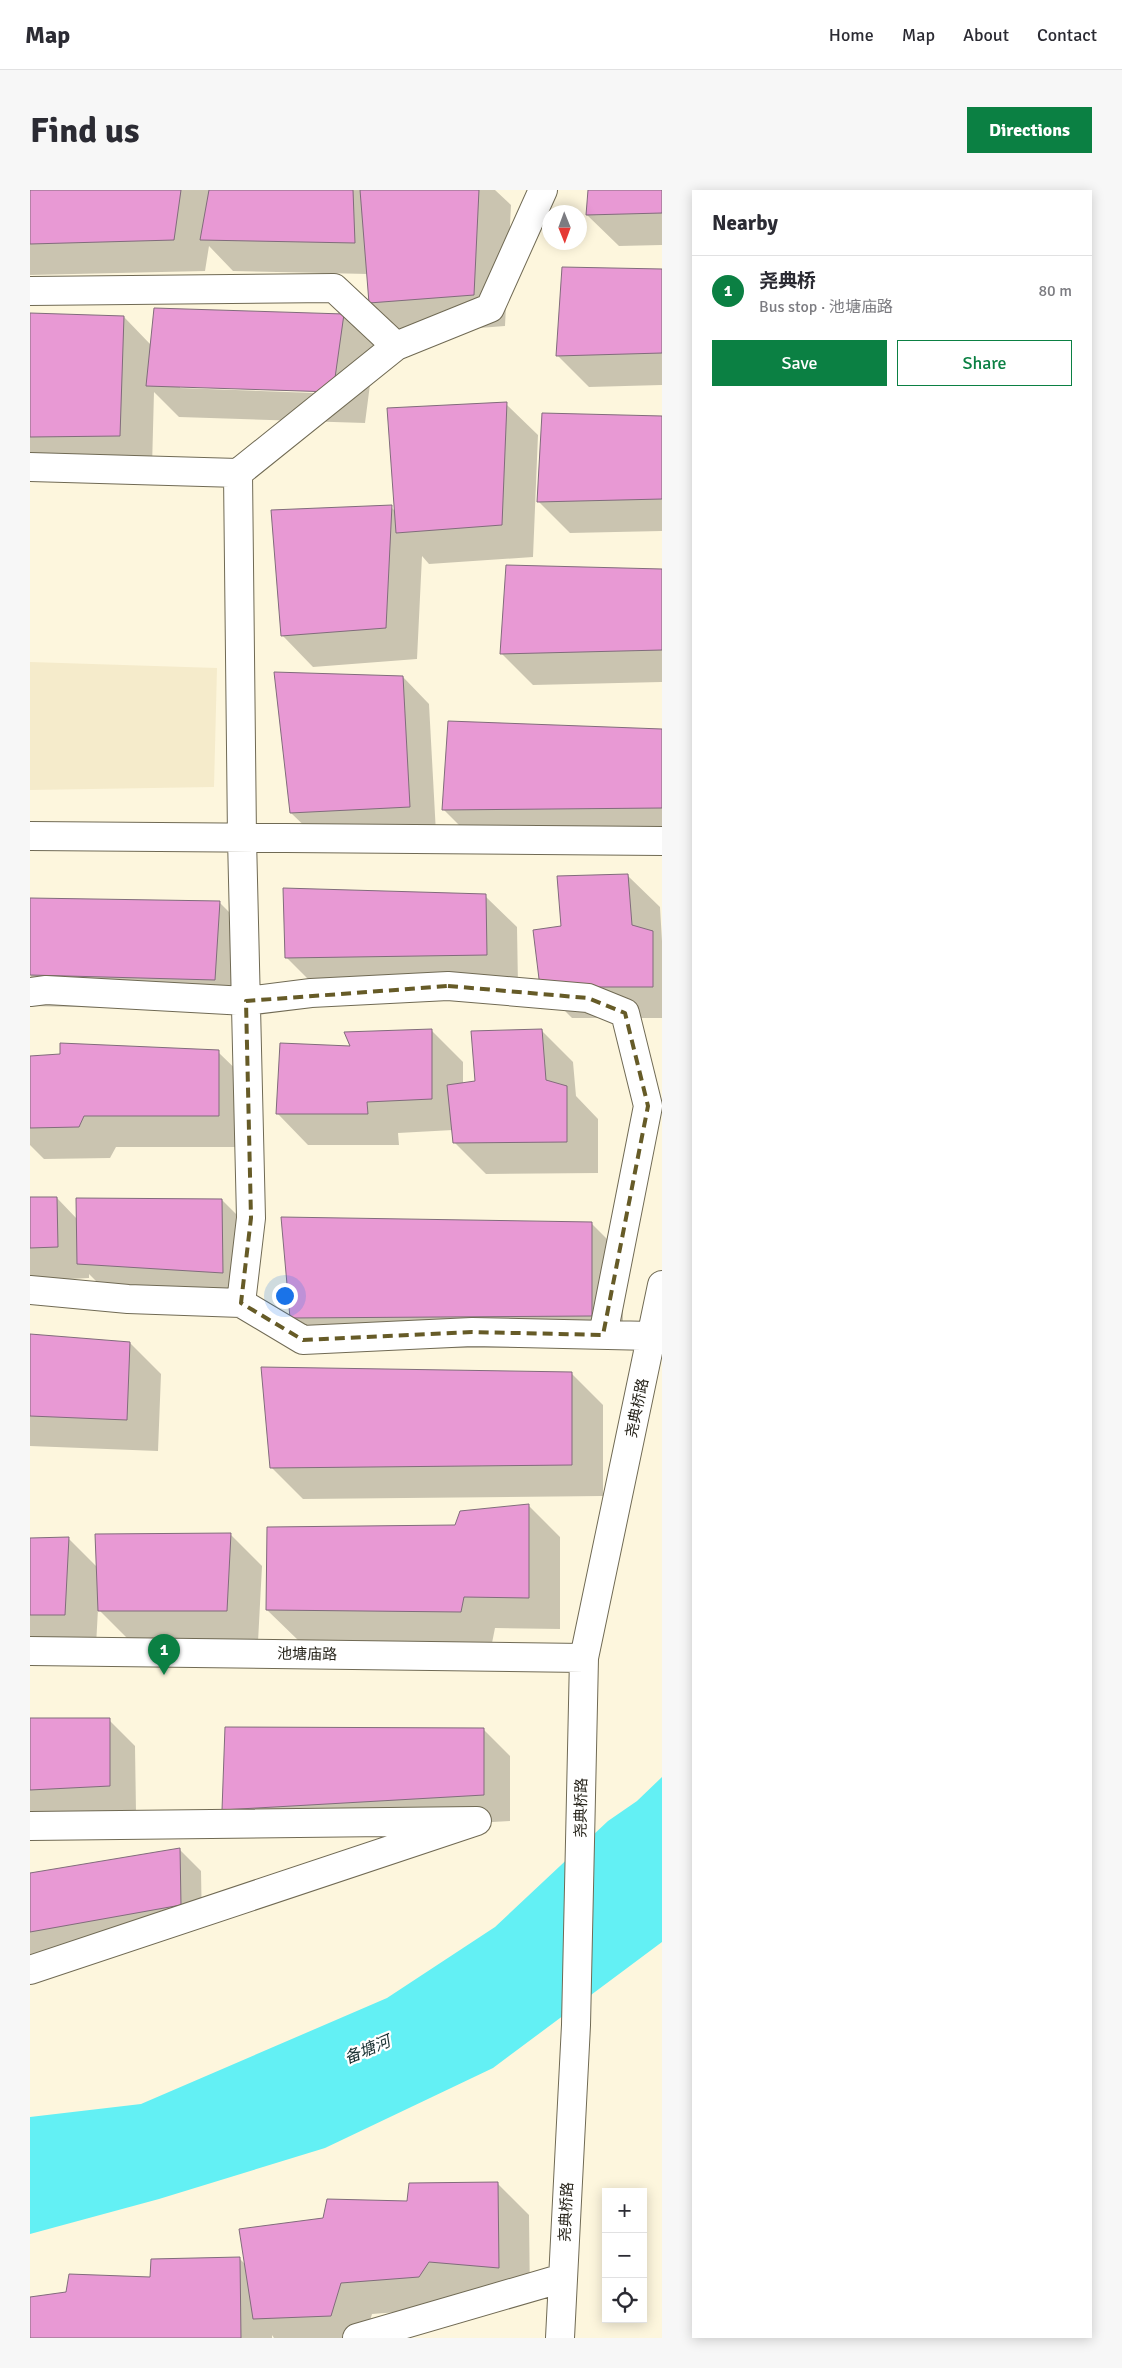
<!DOCTYPE html>
<meta charset="utf-8">
<style>
:root{--surface:#fff;--page:#f7f7f7;--text:#2b2b33;--muted:#7c7c81;--line:#e1e1e2;--accent:#0b8043}
body{margin:0;font-family:Signika,"Noto Sans SC",sans-serif;background:var(--page);color:var(--text)}
.controls{position:absolute;right:15px;bottom:15px;display:grid;overflow:hidden;border-radius:0px;box-shadow:0 2px 12px #0003}
.controls button{width:45px;height:45px;display:grid;place-items:center;padding:0;border:0;border-bottom:1px solid var(--line);background:var(--surface);color:var(--text);font:25px sans-serif}
.compass{position:absolute;left:512px;top:15px;width:45px;height:45px;border-radius:50%;background:var(--surface);box-shadow:0 2px 12px #0003;rotate:179deg}
.you{position:absolute;left:254px;top:1105px;width:18px;height:18px;margin:-12px;border:4px solid #fff;border-radius:50%;background:#1a73e8;box-shadow:0 0 0 8px #1a73e833}
.badge{display:grid;place-items:center;width:32px;height:32px;border-radius:50%;background:var(--accent);color:#fff;font-size:16px;font-weight:700}
.pin{position:absolute;translate:-50% -41px;filter:drop-shadow(0 1px 2px #0008)}
.pin::after{content:'';position:absolute;top:26px;width:18px;height:15px;background:inherit;clip-path:polygon(0 0,100% 0,50% 100%)}
.list{margin:0;padding:0;list-style:none}
h2{display:flex;justify-content:space-between;align-items:center;height:65px;margin:0;padding:0 20px;font-size:21px}
h2 small{font-size:16px;font-weight:400;color:var(--muted)}
.list li{display:grid;grid-template-columns:32px 1fr auto;gap:15px;align-items:center;box-sizing:border-box;height:70px;padding:0 20px;border-top:1px solid var(--line)}
.list b{display:block;font-size:19px;white-space:nowrap}
.list p{margin:0;font-size:16px;white-space:nowrap;color:var(--muted)}
.list em{font-size:16px;font-style:normal;color:var(--muted)}
.actions{display:flex;gap:10px;padding:15px 20px}
.actions a{flex:1;padding:11px 0;border:1px solid var(--accent);border-radius:0px;text-align:center;font-size:18px;color:var(--accent)}
.actions .main{background:var(--accent);color:#fff}
.icon{flex:none;width:28px;height:28px;fill:none;stroke:currentColor;stroke-width:2;stroke-linecap:round;stroke-linejoin:round}
.map{position:relative;flex:none;width:632px;height:2148px;overflow:hidden;border-radius:0px}
header{display:flex;align-items:center;gap:30px;box-sizing:border-box;height:70px;padding:0 25px;background:var(--surface);border-bottom:1px solid var(--line)}
header strong{font-size:24px}
nav{display:flex;gap:28px;margin-inline-start:auto;font-size:18px}
.intro{display:flex;align-items:center;justify-content:space-between;box-sizing:border-box;height:120px;padding:0 30px}
h1{margin:0;font-size:35px}
.button{padding:12px 22px;border-radius:0px;background:var(--accent);color:#fff;font-size:18px;font-weight:700}
main{display:flex;gap:30px;padding:0 30px}
aside{flex:1;background:var(--surface);border-radius:0px;box-shadow:0 2px 12px #0003}
.map>svg:first-child{display:block}
</style>
<header>
<strong>Map</strong>
<nav><a>Home</a><a>Map</a><a>About</a><a>Contact</a></nav>
</header>
<div class="intro"><h1>Find us</h1><a class="button">Directions</a></div>
<main>
<div class="map">
<svg width="632" height="2148" viewBox="0 0 632 2148">
<rect width="100%" height="100%" fill="#fdf6dd"/>
<!-- built -->
<path fill="#f5ebcb" d="M0,472L187,478L184,597L0,600Z"/>
<!-- water -->
<path fill="#63f0f4" d="M632,1587V1752L463,1878L295,1958L129,2009L0,2044V1927L111,1914L357,1808L465,1737L578,1631L607,1611Z"/>
<!-- shadow -->
<path fill="#0003" fill-rule="evenodd" d="M0,0H465L481,15L475,136L372,144L340,112L338,84L203,81L179,56L175,81L0,85Z
M559,0H632V55L589,56L557,25Z
M632,80V195L559,197L527,165Z
M0,125L94,127L121,155L313,125L345,156L335,233L149,227L124,202L122,277L0,279ZM150,196L310,201V204L150,198Z
M476,214L508,245L503,367L399,374L392,366L387,469L283,477L252,445L361,317L366,322Z
M632,227V341L540,343L508,311Z
M632,380V492L503,495L472,464Z
M373,487L399,514L406,643L288,649L261,623Z
M632,540V649L445,651L413,619Z
M598,686L630,717L632,751V828H542L511,797L533,737Z
M455,706L487,737L488,796L288,799L256,767Z
M0,709L189,712L221,744L216,821L1,816Z
M401,840L433,872V894L446,892L512,841L543,872L546,906L568,929V983L456,984L424,952L423,940L368,943L369,955H278L247,923L322,857Z
M188,862L220,893V957H86L80,968L14,969L0,955V867Z
M27,1008L47,1029L192,1010L223,1041L224,1114L80,1105L59,1084V1088L0,1091V1009Z
M561,1033L593,1065V1157L293,1159L261,1127Z
M0,1146L100,1153L131,1184L128,1261L0,1256Z
M541,1183L573,1215V1306L273,1309L241,1277Z
M499,1316L530,1347V1439L465,1438L462,1453L269,1451L237,1420L426,1336Z
M200,1344L232,1376L228,1452H101L68,1419L66,1456L0,1457V1349H39L68,1378Z
M0,1529L79,1530L105,1556L106,1622L0,1627Z
M454,1540L480,1566V1631L219,1646L193,1619Z
M149,1659L171,1681L172,1737L0,1768V1685Z
M467,1993L499,2025L500,2109L431,2103L420,2118L342,2124L335,2148H244L242,2145V2148H0V2109L121,2088L209,2068L216,2075L295,2029Z"/>
<!-- building -->
<path fill="#e899d4" stroke="#816c7b" d="M0,0H151L144,50L0,54Z
M179,0H323L325,53L170,50Z
M330,0H449L444,105L339,113Z
M558,0H632V23L556,25Z
M532,77L632,79V163L526,166Z
M124,118L314,124L303,202L116,196Z
M0,123L94,126L90,246L0,247Z
M477,212L472,335L366,343L357,218Z
M512,223L632,226V309L507,312Z
M362,315L356,438L251,446L241,320Z
M476,375L632,379V460L470,464Z
M244,482L373,486L380,617L260,623Z
M418,531L632,539V618L412,620Z
M598,684L602,735L623,741V797H510L503,740L531,736L527,686Z
M253,698L456,704L457,765L255,768Z
M0,708L190,711L185,790L0,785Z
M402,839V909L337,912L338,924H246L250,853L320,856L314,842Z
M512,839L516,890L537,896V952L423,953L417,895L445,891L441,841Z
M30,853L189,860V926H54L49,937L0,938V866L30,864Z
M0,1007H27L28,1057L0,1058Z
M46,1008L192,1009L193,1083L47,1074Z
M251,1027L562,1032V1126L260,1128Z
M0,1144L100,1152L97,1230L0,1226Z
M231,1177L542,1182V1275L240,1278Z
M499,1314V1408L434,1407L431,1422L236,1420L237,1337L425,1335L430,1321Z
M201,1343L197,1421H68L65,1344Z
M39,1347L35,1425H0V1348Z
M0,1528H80V1596L0,1600Z
M195,1537L454,1538V1605L192,1620Z
M150,1658L151,1715L0,1742V1683Z
M468,1992L469,2078L399,2072L389,2087L311,2093L301,2126L223,2129L209,2039L293,2028L297,2009L377,2011L379,1993Z
M210,2067L211,2148H0V2107L36,2102L39,2084L120,2087L121,2069Z"/>
<g fill="none" stroke-linecap="round" stroke-linejoin="round">
<defs>
<path id="minor" d="M0,101L304,98L366,156
M0,277L208,283L212,648L221,1028L211,1113L98,1109L0,1100
M208,283L366,156L460,118L513,0
M0,646L632,651
M0,802L16,800L216,811L281,803L418,796L558,808L595,823L618,916L573,1145
M211,1113L273,1150L442,1142L622,1146
M0,1461L554,1468
M0,1636L447,1631L0,1780
M327,2148L533,2088
M530,2148L546,1835L554,1468L632,1095"/>
</defs>
<!-- minor casing -->
<use href="#minor" stroke="#706a54" stroke-width="30"/>
<!-- minor -->
<use href="#minor" stroke="#fff" stroke-width="28"/>
</g>
<!-- marked area -->
<path fill="none" stroke="#665b27" stroke-width="4" stroke-dasharray="10 6" stroke-linejoin="round" d="M418,796L558,808L595,823L618,916L573,1145L442,1142L273,1150L211,1113L221,1028L216,811Z"/>
<g text-anchor="middle" stroke-width="4.5" stroke-linejoin="round" paint-order="stroke">
<!-- street labels -->
<g font-size="15" fill="#27241b" stroke="#fff">
<text transform="translate(607 1218) rotate(-78)" y="5">尧典桥路</text>
<text transform="translate(277 1464) rotate(1)" y="5">池塘庙路</text>
<text transform="translate(551 1618) rotate(-89)" y="5">尧典桥路</text>
<text transform="translate(536 2022) rotate(-87)" y="5">尧典桥路</text>
</g>
<!-- water labels -->
<g font-size="16" font-style="italic" fill="#172f30" stroke="#fff">
<text transform="translate(337 1859) rotate(-23)" y="6">备塘河</text>
</g>
</g>
</svg>
<div class="controls">
<button>+</button>
<button>−</button>
<button><svg class="icon" aria-label="locate" viewBox="0 0 24 24"><circle cx="12" cy="12" r="6"/><path d="M12 2v4M12 18v4M2 12h4M18 12h4"/></svg></button>
</div>
<svg class="compass" viewBox="-18 -18 36 36"><path d="M0-13l5 13h-10z" fill="#e53935"/><path d="M0 13l5-13h-10z" fill="#7c7c81"/></svg>
<div class="you"></div>
<div class="pin badge" style="left:134px;top:1485px">1</div>
</div>
<aside>
<h2>Nearby<small></small></h2>
<ul class="list">
<li><span class="badge">1</span><div><b>尧典桥</b><p>Bus stop · 池塘庙路</p></div><em>80 m</em></li>
</ul>
<div class="actions"><a class="main">Save</a><a>Share</a></div>
</aside>
</main>
